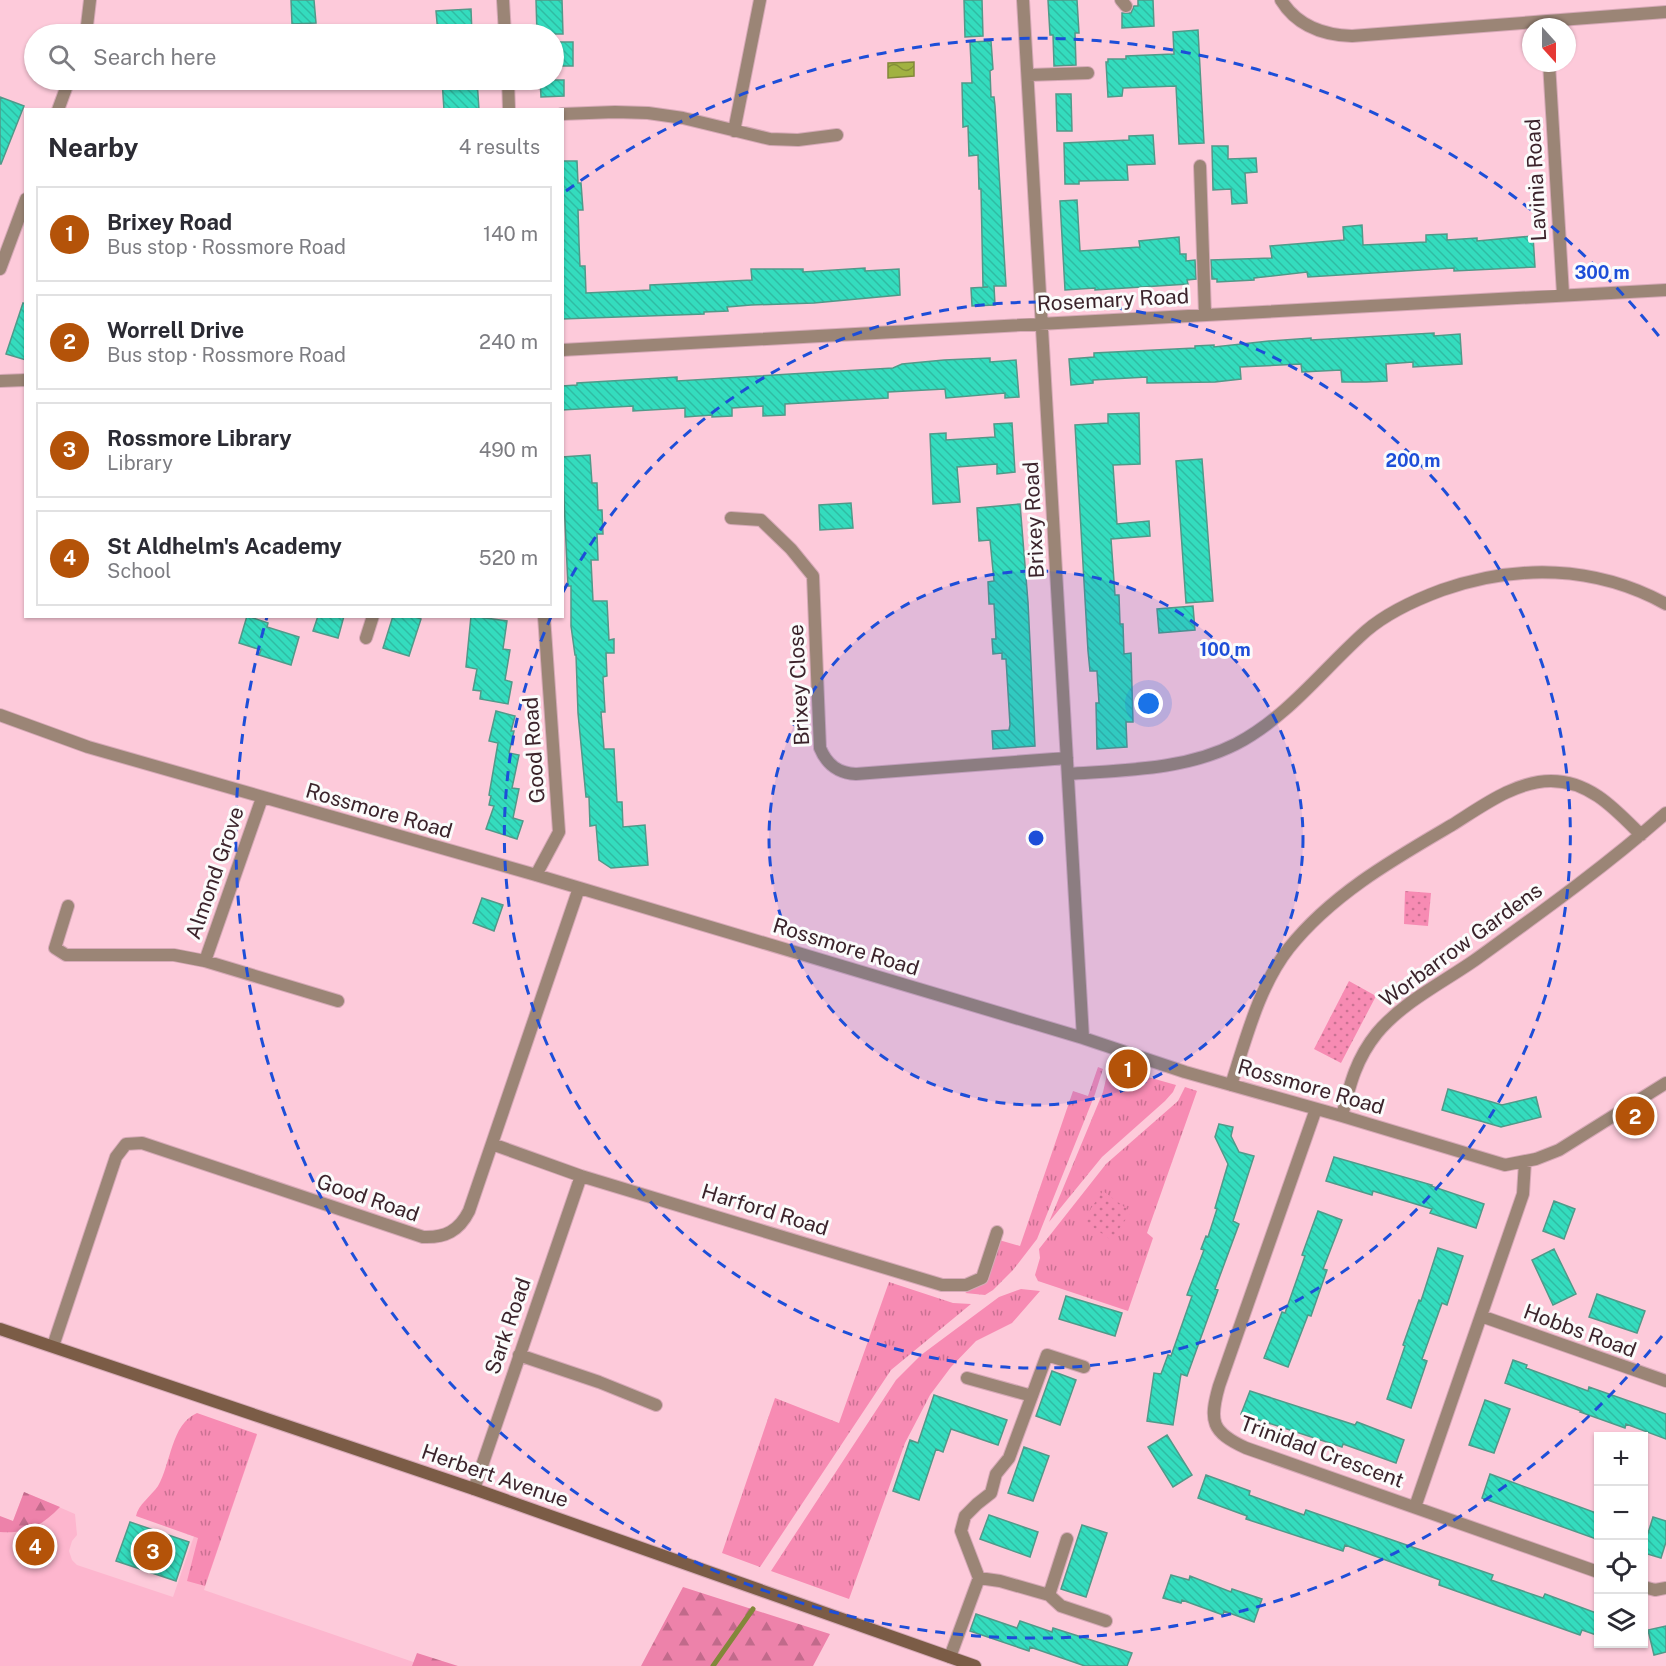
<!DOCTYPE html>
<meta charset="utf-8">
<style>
:root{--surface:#fff;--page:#f7f7f7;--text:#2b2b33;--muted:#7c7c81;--line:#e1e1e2;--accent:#b45309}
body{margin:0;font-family:"Public Sans",sans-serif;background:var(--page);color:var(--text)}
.controls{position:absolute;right:18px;bottom:18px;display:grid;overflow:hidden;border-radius:0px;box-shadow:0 2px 4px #0004}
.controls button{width:54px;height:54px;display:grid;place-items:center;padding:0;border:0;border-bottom:2px solid var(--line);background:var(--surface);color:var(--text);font:30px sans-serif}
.compass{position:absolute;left:1522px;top:18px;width:54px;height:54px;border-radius:50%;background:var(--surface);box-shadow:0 2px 4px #0004;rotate:159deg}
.you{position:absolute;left:1149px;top:704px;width:21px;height:21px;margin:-15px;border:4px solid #fff;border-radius:50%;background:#1a73e8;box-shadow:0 0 0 9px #1a73e833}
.badge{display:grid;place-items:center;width:39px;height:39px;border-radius:50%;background:var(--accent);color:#fff;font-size:20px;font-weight:700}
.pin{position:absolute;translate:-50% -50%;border:3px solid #fff;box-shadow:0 2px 6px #0006}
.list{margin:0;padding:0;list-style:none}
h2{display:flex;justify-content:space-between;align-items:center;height:78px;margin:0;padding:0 24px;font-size:26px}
h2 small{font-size:20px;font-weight:400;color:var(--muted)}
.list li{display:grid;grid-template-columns:39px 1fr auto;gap:18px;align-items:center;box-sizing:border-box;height:96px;margin:0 12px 12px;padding:0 12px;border:2px solid var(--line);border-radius:0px}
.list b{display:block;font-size:22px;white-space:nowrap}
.list p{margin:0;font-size:20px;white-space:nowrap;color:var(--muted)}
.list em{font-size:20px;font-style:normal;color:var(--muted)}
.icon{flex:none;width:33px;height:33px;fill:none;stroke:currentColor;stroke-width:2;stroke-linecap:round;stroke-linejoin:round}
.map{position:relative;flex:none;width:1666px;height:1666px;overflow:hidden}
.search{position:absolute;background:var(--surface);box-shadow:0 2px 4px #0004;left:24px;top:24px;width:540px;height:66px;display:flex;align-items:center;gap:15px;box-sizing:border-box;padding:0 21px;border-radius:33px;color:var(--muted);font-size:22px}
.panel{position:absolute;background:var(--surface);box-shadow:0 2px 4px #0004;left:24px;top:108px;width:540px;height:510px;border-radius:0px}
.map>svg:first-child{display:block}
</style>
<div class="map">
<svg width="1666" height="1666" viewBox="0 0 1666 1666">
<defs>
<pattern id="grass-tufts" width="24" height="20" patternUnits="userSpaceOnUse" patternTransform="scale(1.5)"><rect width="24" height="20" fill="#f78bb3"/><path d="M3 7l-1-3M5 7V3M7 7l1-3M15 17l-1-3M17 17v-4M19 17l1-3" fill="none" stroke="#c97192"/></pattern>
<pattern id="forest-firs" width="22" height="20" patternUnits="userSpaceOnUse" patternTransform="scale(1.5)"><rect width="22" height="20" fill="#ed82aa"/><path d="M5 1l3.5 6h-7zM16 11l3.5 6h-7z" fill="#c16a8b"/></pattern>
<pattern id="park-dots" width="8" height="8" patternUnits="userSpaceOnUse" patternTransform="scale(1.5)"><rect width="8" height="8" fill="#f78bb3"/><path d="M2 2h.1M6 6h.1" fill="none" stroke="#c97192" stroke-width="1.8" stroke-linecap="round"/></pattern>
<pattern id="water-waves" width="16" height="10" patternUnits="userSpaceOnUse" patternTransform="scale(1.5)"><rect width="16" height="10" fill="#a1b241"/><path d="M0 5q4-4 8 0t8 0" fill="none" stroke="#849037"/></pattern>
<pattern id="building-back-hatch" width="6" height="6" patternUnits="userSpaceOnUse" patternTransform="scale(1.5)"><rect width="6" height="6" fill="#34dcbe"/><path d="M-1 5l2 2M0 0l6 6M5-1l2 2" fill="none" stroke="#2fbca3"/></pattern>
</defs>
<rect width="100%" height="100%" fill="#fdcada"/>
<!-- built -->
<path fill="#fdb6ce" d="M232,1426L257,1435L204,1590L425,1666H0V1517L13,1521L24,1492L75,1514L77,1535L72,1541L69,1551L72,1560L77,1565L173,1597Z"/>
<!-- grass -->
<path fill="url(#grass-tufts)" d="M1109,1066L1176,1085L1173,1092L1165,1101L1102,1157L1049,1222L1103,1092Z
M1098,1067L1103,1069L1095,1094L1037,1239L1013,1270L993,1290L985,1295L965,1293L982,1284L999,1240L1020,1246L1073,1091L1088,1096Z
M1185,1087L1197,1091L1147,1233L1153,1238L1128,1311L1038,1281L1035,1275L1040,1258L1039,1249L1106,1164L1178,1101Z
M889,1282L953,1303L971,1304L891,1370L760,1567L722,1553L775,1398L839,1423Z
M1021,1289L1040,1291L1012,1323L976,1341L951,1367L930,1395L905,1443L849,1599L771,1571L896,1380L921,1355L999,1297Z
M197,1413L257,1434L205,1586L187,1581L198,1538L136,1516C138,1505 151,1496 158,1486C171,1464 171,1424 197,1413Z"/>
<!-- forest -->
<path fill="url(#forest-firs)" d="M24,1492L60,1507C42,1526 26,1534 0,1532V1516L13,1521Z
M683,1587L830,1634L813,1666H641Z
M417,1653L458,1666H412Z"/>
<!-- park -->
<path fill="url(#park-dots)" d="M1405,891L1431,893L1428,926L1404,924Z
M1349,981L1376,996L1341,1063L1314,1049Z
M1103,1191L1131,1212L1111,1240L1083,1220Z"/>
<!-- water -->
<path fill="url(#water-waves)" stroke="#82873a" stroke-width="1.5" d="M914,62V76L888,78V63Z"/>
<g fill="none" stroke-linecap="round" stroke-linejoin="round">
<!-- stream -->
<path stroke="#82873a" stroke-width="5" d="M713,1666L753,1609"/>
</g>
<!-- building -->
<path fill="url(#building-back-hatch)" stroke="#519989" stroke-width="1.5" d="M291,0H314L316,23L292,24Z
M536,0H562L563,34H537Z
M964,0H982L983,36L965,37Z
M1048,0H1077L1079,33H1075L1076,65L1054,66L1053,35H1050Z
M1138,0H1153L1154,26L1122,28V13H1131L1134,6H1138Z
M471,9L472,34H438L436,11Z
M1198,30L1204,143L1179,144L1176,86L1123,88L1122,96L1108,97L1106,62H1108V59H1126V56L1174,54L1173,32Z
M991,41L993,69L990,71L991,97H994L995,106L1006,286H994L995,305L972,306L971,288L988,287H983L981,189H979L978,155L969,156L968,126L963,127L962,83H972L970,42Z
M554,42H573V66H554Z
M442,80H477L479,110H444Z
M540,80H564V96L541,97Z
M1056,94H1071L1072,131H1057Z
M0,97L24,106L1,164H0Z
M1153,135L1155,164L1127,165L1128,180L1079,181V184H1065L1064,143L1129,140V136Z
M1212,146H1228V159L1256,158L1257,172L1245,173L1247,203L1232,204L1231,189L1213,190Z
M562,161H577L578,183H581L583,210H578L579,243L580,266H585L586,293L650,290V285L752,280L751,269H803V272L865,268V271L899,269L900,295L814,303L751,305L727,307L728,311L704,312V314L562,319Z
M1077,200L1080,251L1140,247L1139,241L1179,237L1180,254H1186V261L1195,260L1196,279L1187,280L1188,284L1095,290V288L1065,290L1060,201Z
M1362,225L1363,245L1426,242V235L1447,234V240L1477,238V241L1533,236L1535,267L1454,271V268L1308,277L1307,272L1254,278V280L1217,282V279H1212L1211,260L1272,258L1270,246L1344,240L1343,227Z
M23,303L26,304V360L6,354Z
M1434,333V336L1460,334L1462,364L1413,367V362L1386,364L1387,381L1366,382H1342L1341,370L1302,372L1301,364L1240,367L1241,379L1215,382L1147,383V377L1093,380V383L1071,385L1069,359L1094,357V353L1195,348V346L1214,345V347L1269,341L1311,338V340Z
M990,358V362L1016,360L1019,397L1005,398V393L946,398L945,389L888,392V398L785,404V415L763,416V406L732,408V416L712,417V415L685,417V408L633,411V406L562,410V386L577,385V383L677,377V381L807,373L893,368L902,364L944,360Z
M1139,413L1140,464L1113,465L1117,524L1149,521L1150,536L1111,539L1115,595H1119L1120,624H1123L1124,654L1131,653L1133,722H1126L1127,747L1097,749L1096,703H1099L1097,671H1090L1088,651L1075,425L1108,423V414Z
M1012,423L1015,472L997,474V464L957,467L960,502L933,504L930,434L946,433V440L995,437L994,424Z
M590,455L592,483H597L598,510H602L603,534H597L598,560H591L593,601H607L609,640L614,639V653H606L607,676L603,677L605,712H601L604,749H614L617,802H622L623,827L645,825L648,865L611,868L599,860L596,825L590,826L589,797H586L578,713L576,655H575L571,626V586H568L562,457Z
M1202,459L1213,601L1186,603L1176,461Z
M851,503L853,528L820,530L819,505Z
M1020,504L1028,602L1035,746L993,749L992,731L1009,730L1010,725L1006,659H1002V653L993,654L992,639H996L994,604H989L988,582L994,581L990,540L979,541L977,508Z
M1193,606L1195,630L1159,633L1157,609Z
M247,616L268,623L267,627L299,637L291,665L259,655L261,650L239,643Z
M318,616H344L338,638L313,631Z
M393,616H412L421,619L409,656L383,648Z
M471,616L507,621L503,649L510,650L505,680L512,682L508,704L480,699L481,691L473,690L477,669L466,667Z
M496,711L515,716L511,731H514L509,753L519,755L512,788L519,789L513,818L523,821L517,839L486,829L494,806L489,805L491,796L489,795L498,743L489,741Z
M482,898L503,905L494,931L473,923Z
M1448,1089L1502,1105L1536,1097L1541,1117L1501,1127L1442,1110Z
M1219,1124L1233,1127L1231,1136L1239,1152L1254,1156L1233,1221L1239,1224L1215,1289L1218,1290L1187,1376L1181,1374L1173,1425L1147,1421L1154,1373L1161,1374L1168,1355L1171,1356L1192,1296L1187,1295L1204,1250L1201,1249L1206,1236L1208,1237L1217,1209L1215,1208L1228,1164L1215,1137Z
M1334,1157L1432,1185L1431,1186L1484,1204L1476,1228L1430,1213L1432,1209L1373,1191L1372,1195L1326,1181Z
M1554,1201L1575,1209L1564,1239L1543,1231Z
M1318,1211L1342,1220L1323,1269L1327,1270L1311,1316L1308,1315L1288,1367L1264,1358L1282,1312L1285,1313L1305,1256L1302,1255Z
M1438,1248L1463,1256L1447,1305L1442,1303L1422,1359L1427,1361L1411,1408L1387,1399L1405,1346L1403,1345L1419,1300L1421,1301Z
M1554,1249L1576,1294L1553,1305L1532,1260Z
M1597,1294L1645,1311L1637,1333L1589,1317Z
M1066,1296L1122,1313L1115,1336L1059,1319Z
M1513,1360L1527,1365L1526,1368L1588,1391L1589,1387L1666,1414V1439L1626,1424L1625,1428L1580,1412L1581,1411L1505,1383Z
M1052,1371L1076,1380L1060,1425L1036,1416Z
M1250,1391L1355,1425L1357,1422L1404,1440L1396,1463L1343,1444L1342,1447L1241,1414Z
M934,1395L1007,1420L998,1445L951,1429L943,1452L936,1449L919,1500L893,1491L910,1440L918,1443Z
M1485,1400L1510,1409L1494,1453L1469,1445Z
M1167,1435L1192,1475L1173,1487L1148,1447Z
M1024,1447L1049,1456L1033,1501L1008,1493Z
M1490,1474L1599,1514V1540L1482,1498Z
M1206,1475L1250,1491L1249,1495L1304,1515L1306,1510L1493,1575L1491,1580L1543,1598L1545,1594L1599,1614V1636L1582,1630L1580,1635L1439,1585L1440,1580L1345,1545L1343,1551L1246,1519L1247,1516L1198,1498Z
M989,1515L1038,1532L1030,1557L980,1539Z
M1653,1517L1666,1521V1542L1661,1558L1644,1553V1546Z
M130,1522L189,1542L176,1581L116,1561Z
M1082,1525L1107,1533L1086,1597L1061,1589Z
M1171,1575L1189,1580L1190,1576L1231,1592L1232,1589L1262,1599L1254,1622L1224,1611L1223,1615L1182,1600L1181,1603L1163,1598Z
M976,1614L1017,1628L1020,1621L1052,1632L1053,1628L1132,1653L1127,1666H1085L1030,1647L1029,1651L970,1631Z
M1666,1626V1652L1654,1655L1648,1630Z"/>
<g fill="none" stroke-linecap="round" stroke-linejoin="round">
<defs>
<path id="street" d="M503,0L505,34
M1023,0L1083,1038
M1121,0L1126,6
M1281,0C1297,26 1323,35 1352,36L1666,12
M86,34L90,0
M1549,63L1563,294
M1028,75L1088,73
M508,80L509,110
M58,110L69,80
M562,114L615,112L648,113L683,118L770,139L798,140L837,135
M734,131L760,0
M1200,166L1205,314
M0,269L26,199
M562,350L1666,290
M0,381L26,380
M731,518L761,520L791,549L813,576L820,748C827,765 838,773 856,774L1067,758
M366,638L373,616
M0,715L88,747L536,875L1083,1038L1185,1072L1342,1116L1505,1165L1536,1159L1559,1150L1666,1083
M1068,774C1124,770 1185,770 1236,744C1289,716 1323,669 1366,631C1388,612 1415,600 1442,590C1517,564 1595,565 1666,604
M536,875L559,832L544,616
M68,906L55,948L66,955H174L205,961L338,1001
M205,961L262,798
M1231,1085C1246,1039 1259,986 1289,948C1332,894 1394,859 1452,825C1481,807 1515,781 1551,781C1590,781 1615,809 1641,835
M1316,1109L1219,1386C1209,1421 1211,1432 1246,1448L1598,1572
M1342,1116C1350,1084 1356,1059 1377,1033C1403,1002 1442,983 1475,960C1540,913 1606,866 1666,813
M492,1144L581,1176L942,1285H966L982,1278L997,1232
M1481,1316L1666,1381
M53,1346L116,1157L126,1144L142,1143L151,1146L423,1237C445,1238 459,1231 469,1211L579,888
M519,1355L599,1382L656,1405
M967,1378L1032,1396
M474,1489L581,1176
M1415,1507L1523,1194L1525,1162
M979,1578L961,1531L965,1516L977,1504L991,1493L996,1474L1009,1458L1047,1355L1084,1367
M1644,1587L1655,1590L1666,1588
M1049,1595L1067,1539
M950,1657L979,1578L1000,1581L1049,1595L1061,1606L1106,1621"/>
<path id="secondary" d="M0,1329L474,1489L975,1666"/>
</defs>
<!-- street casing -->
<use href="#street" stroke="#d6a9b7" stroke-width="14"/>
<!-- secondary casing -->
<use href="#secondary" stroke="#d6a9b7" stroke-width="14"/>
<!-- street -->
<use href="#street" stroke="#9b8576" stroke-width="12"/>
<!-- secondary -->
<use href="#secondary" stroke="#7b5c46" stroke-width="12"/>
</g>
<!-- distance rings -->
<circle cx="1036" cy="838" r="267" fill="#1d4ed8" fill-opacity=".12"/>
<g fill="none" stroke="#1d4ed8" stroke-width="3" stroke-dasharray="10 8">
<circle cx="1036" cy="838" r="267"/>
<path d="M563 592A533 533 0 1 1 551 617"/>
<path d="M1662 1336A800 800 0 0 1 267 617M566 191A800 800 0 0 1 1662 340"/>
</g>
<g text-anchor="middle" stroke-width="6" stroke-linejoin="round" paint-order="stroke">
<!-- street labels -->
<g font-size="21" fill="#3b232b" stroke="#fbfbfb">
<text transform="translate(1536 180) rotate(-93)" y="7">Lavinia Road</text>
<text transform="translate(1113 300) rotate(-3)" y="7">Rosemary Road</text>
<text transform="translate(1034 520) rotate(-93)" y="7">Brixey Road</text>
<text transform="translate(799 685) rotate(-93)" y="7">Brixey Close</text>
<text transform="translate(534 750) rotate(-94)" y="7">Good Road</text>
<text transform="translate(379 811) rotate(16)" y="7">Rossmore Road</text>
<text transform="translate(215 873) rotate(-71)" y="7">Almond Grove</text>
<text transform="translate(1461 945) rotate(-36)" y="7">Worbarrow Gardens</text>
<text transform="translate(846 947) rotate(17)" y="7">Rossmore Road</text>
<text transform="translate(1311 1087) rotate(16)" y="7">Rossmore Road</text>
<text transform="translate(368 1198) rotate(19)" y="7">Good Road</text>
<text transform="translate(765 1210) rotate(17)" y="7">Harford Road</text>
<text transform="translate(508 1326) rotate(-71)" y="7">Sark Road</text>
<text transform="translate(1580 1331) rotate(20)" y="7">Hobbs Road</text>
<text transform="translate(1322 1452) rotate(20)" y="7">Trinidad Crescent</text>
<text transform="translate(495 1476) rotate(19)" y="7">Herbert Avenue</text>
</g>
</g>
<circle cx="1036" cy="838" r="9" fill="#1d4ed8" stroke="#fbfbfb" stroke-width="3"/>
<g font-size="18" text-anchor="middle" font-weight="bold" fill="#1d4ed8" stroke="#fbfbfb" stroke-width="6" stroke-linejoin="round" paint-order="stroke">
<text x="1602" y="279">300 m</text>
<text x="1413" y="467">200 m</text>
<text x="1225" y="656">100 m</text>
</g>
</svg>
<div class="controls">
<button>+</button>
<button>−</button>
<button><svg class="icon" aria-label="locate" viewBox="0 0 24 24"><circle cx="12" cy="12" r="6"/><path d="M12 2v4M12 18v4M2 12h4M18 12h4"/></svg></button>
<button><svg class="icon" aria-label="layers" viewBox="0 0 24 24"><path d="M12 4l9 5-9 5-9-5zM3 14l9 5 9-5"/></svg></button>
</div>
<svg class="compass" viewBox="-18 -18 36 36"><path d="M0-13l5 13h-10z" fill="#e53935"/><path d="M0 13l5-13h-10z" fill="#7c7c81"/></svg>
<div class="you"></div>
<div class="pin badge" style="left:1128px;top:1069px">1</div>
<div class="pin badge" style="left:1635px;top:1116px">2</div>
<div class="pin badge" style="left:153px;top:1551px">3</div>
<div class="pin badge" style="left:35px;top:1546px">4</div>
<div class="search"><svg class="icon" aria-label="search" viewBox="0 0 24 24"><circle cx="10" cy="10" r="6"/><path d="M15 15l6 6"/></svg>Search here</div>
<section class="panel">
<h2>Nearby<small>4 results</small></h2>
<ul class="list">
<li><span class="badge">1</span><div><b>Brixey Road</b><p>Bus stop · Rossmore Road</p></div><em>140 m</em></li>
<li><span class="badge">2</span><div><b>Worrell Drive</b><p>Bus stop · Rossmore Road</p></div><em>240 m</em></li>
<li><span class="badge">3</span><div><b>Rossmore Library</b><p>Library</p></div><em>490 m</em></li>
<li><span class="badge">4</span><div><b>St Aldhelm's Academy</b><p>School</p></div><em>520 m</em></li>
</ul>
</section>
</div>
